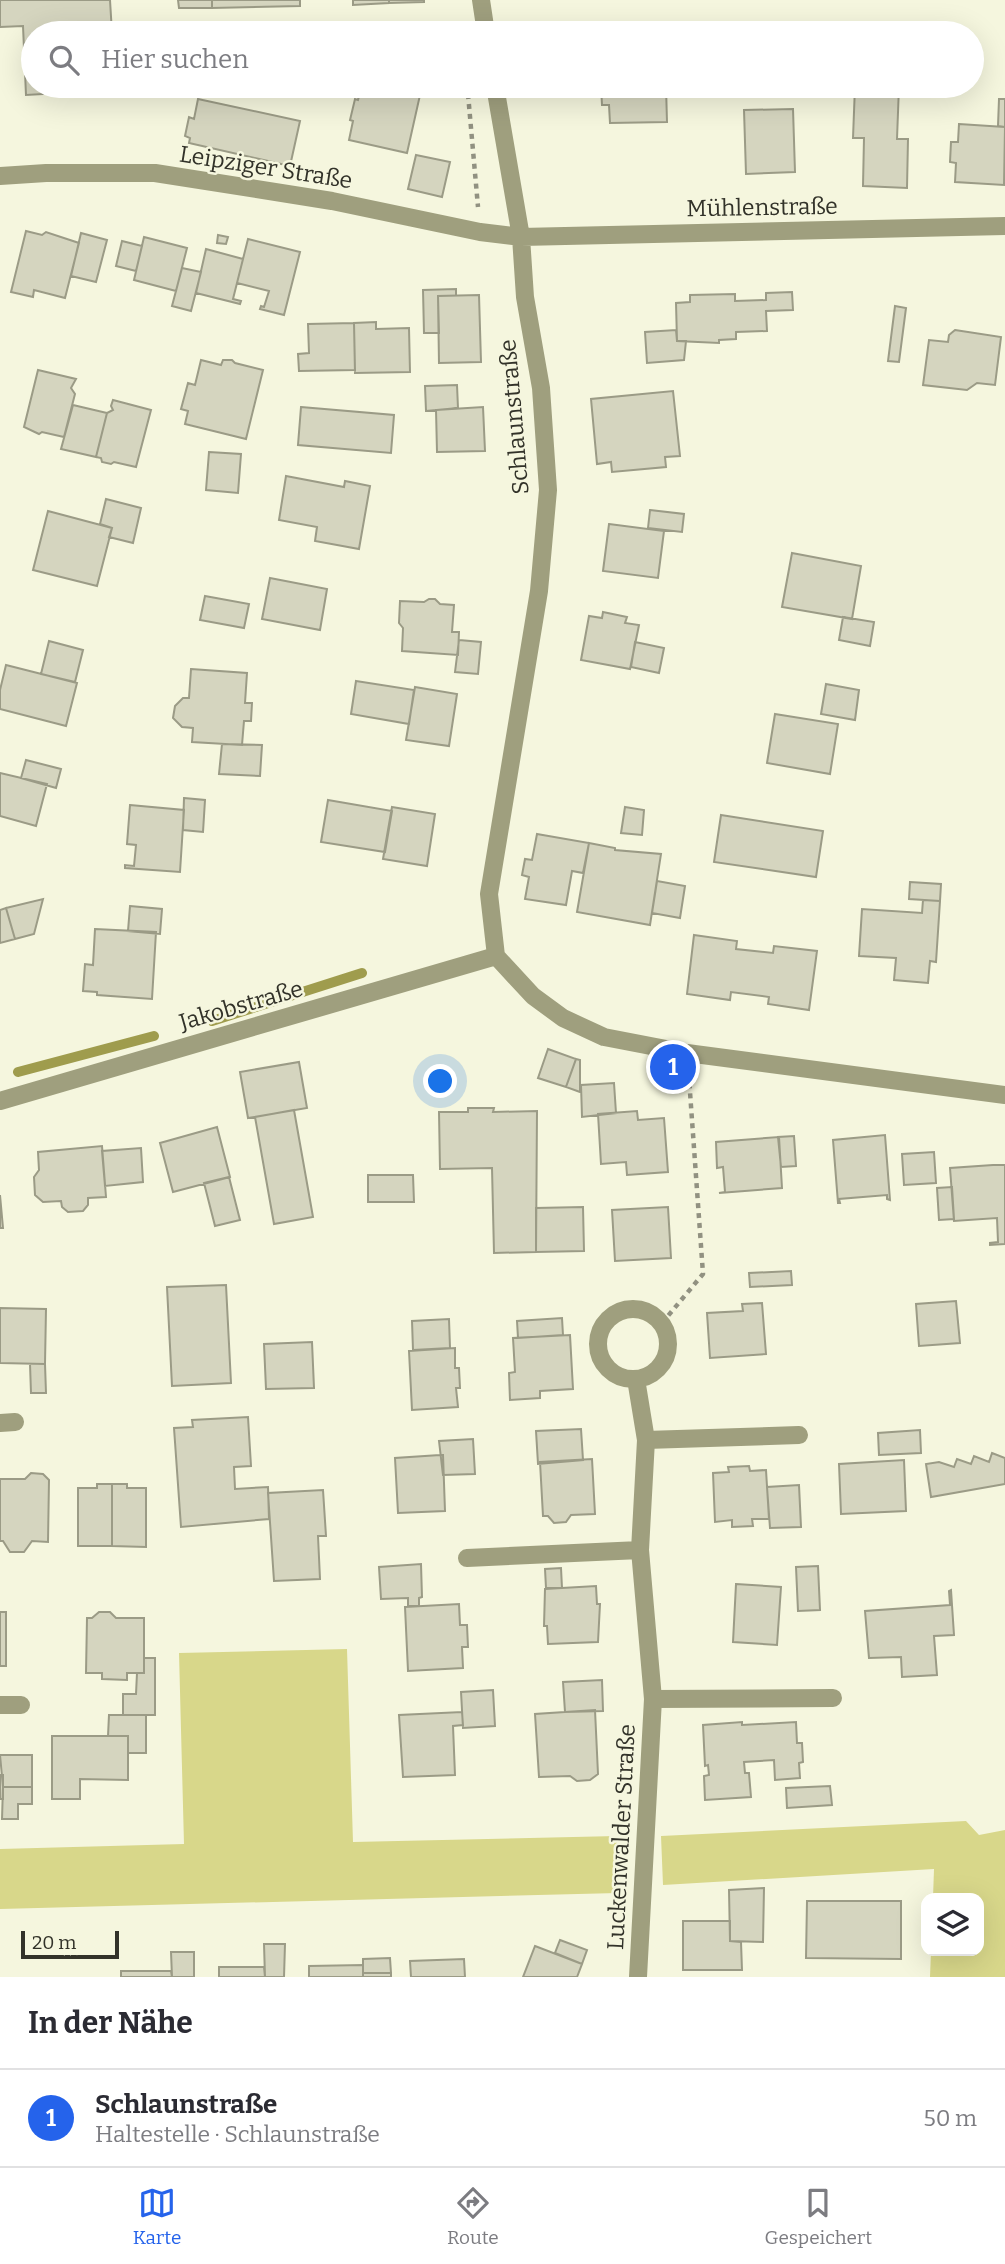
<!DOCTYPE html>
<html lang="de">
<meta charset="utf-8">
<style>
:root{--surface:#fff;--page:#f7f7f7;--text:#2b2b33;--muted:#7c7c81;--line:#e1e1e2;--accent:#2563eb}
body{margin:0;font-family:Bitter,serif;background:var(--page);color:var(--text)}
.controls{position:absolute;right:21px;bottom:21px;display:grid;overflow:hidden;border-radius:14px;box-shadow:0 7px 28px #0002}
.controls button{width:63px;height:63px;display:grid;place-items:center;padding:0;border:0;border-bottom:2px solid var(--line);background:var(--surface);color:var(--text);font:35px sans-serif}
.scale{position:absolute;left:21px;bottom:18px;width:98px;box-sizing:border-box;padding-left:7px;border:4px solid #323229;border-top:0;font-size:19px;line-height:24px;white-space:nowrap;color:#323229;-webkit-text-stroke:5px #f5f6de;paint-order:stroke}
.you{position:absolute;left:441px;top:1082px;width:24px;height:24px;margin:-18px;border:5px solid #fff;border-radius:50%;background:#1a73e8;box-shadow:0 0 0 10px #1a73e833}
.badge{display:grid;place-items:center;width:46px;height:46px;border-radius:50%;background:var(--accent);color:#fff;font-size:23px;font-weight:700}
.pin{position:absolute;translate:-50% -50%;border:4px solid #fff;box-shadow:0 2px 7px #0006}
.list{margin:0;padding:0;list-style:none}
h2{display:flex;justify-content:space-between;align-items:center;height:91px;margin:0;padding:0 28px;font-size:30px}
h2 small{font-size:23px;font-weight:400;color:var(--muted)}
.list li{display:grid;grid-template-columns:46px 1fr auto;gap:21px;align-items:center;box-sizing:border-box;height:98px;padding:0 28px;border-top:2px solid var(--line)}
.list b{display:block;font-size:26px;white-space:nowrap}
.list p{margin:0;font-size:23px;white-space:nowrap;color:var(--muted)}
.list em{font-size:23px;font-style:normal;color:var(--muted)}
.icon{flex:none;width:38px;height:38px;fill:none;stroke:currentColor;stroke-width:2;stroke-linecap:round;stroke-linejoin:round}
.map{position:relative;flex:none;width:1005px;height:1977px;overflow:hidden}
.search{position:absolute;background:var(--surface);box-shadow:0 7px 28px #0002;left:21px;right:21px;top:21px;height:77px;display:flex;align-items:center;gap:18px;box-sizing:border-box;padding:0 24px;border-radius:38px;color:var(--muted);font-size:26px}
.sheet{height:189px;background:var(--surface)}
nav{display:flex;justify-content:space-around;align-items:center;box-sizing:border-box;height:98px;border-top:2px solid var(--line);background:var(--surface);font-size:19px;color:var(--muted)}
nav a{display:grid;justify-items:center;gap:4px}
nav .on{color:var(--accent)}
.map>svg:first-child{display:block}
</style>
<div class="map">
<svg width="1005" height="1977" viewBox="0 0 1005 1977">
<rect width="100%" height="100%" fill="#f5f6de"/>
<!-- green -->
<path fill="#d8d78a" d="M347,1649L353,1842L617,1836L618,1893L0,1909V1849L184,1844L179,1653Z
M966,1821L979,1835L1005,1830V1977H930L931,1951H979V1898H933L934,1869L663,1885L661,1836Z"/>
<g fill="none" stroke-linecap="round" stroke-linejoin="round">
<!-- stream -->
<path stroke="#9f9c4d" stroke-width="10" d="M212,1021L362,973
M18,1072L154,1036"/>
</g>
<!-- building -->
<path fill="#d5d5bf" stroke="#9b9b86" stroke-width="2" d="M0,0H110L112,33H33V86H115V90L26,95L23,26L0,27Z
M178,0H212V8H179Z
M212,0H300V6L212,8Z
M353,0H389V3L353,5Z
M389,0H424V2L389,3Z
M362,86H381L420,95L407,153L349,140L353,121L350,120L355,99L358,100Z
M381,86H419L417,94Z
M601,86H666L667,122L610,123L609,105H602Z
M855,86H899L897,139H908L907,188L863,186L864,138H853Z
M198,99L300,121L290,166L189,143L190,138L185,136L189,117L194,119Z
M999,99H1005V127L998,126Z
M793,109L795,172L746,174L744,110Z
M959,124L1005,127L1004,185L955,182L956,163L950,162L951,142H958Z
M416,155L450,162L442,197L408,189Z
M26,231L42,235L46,232L79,243L65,298L34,290L33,297L11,292Z
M81,233L107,240L96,282L71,276Z
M218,235L228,237L226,244L217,243Z
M144,237L187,248L176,291L134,280Z
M248,239L300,252L284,315L260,309L261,306L264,307L269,291L237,283Z
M122,241L142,246L136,271L116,266Z
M206,249L243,259L233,299L241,301L240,304L196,293Z
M182,268L201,272L191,311L172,306Z
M456,289V296H438L439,333H424L423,290Z
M792,292L793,310L766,311L767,331L736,332V339L719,340V343L677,341L676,303L690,302V295L735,294V301L766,300V293Z
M479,295L481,362L439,363L438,296Z
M895,306L906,308L899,362L888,361Z
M376,322V329L409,328L410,372L355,373L354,323Z
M354,323L355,370L299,371L298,354L309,353L308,324Z
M676,330L677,341H686L684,360L647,363L645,332Z
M955,330L1001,337L995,385L977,383L967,390L923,385L929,340L948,342L949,335Z
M201,360L221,365L223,360H232L235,363L263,370L246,439L185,424L188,411L181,409L188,383L195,385Z
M38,370L76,379L71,388L75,394L64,437L42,432L39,434L24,427Z
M457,385L458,408L426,411L425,386Z
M673,391L680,456L665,457L666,467L612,472L611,462L597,464L591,399Z
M113,400L151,410L136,467L114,462L111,464L102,462L101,458L96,457L107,413L113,410L111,406Z
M73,405L107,413L96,457L61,449Z
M301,407L394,415L391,453L298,445Z
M483,407L485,451L437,452L436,410Z
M209,452L241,454L238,493L206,490Z
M286,476L344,487L345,481L370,486L359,549L315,541L317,527L279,520Z
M106,499L141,508L133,543L109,537L112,528L100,524Z
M650,510L684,514L682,532L648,528Z
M48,511L112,528L97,586L33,570Z
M609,524L664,531L658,578L603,571Z
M792,553L861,566L852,619L782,607Z
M270,578L327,589L320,630L262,619Z
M205,596L249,604L244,628L200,620Z
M429,599H435L440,604L454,605L452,632H459L458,655L402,651L403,628L399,623L400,601L424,602Z
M603,612L627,617L625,623L639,625L630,669L581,660L589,616L602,618Z
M843,617L874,622L870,646L839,640Z
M459,640L481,642L478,674L455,672Z
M49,641L83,650L75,682L41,674Z
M635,642L664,648L659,673L631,667Z
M6,665L77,683L66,726L0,709V690Z
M191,669L247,673L245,703H252L251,721H244L242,745L192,742L193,728L182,727L173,718L175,706L183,698H189Z
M356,681L414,690L409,724L351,714Z
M826,684L859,690L855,720L821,714Z
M415,687L457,694L449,746L406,740Z
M775,714L838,724L830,774L767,763Z
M222,744L262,745L260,776L219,774Z
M26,760L61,769L56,788L21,778Z
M0,773L47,784L36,826L0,816Z
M184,798L205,800L203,832L183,830Z
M328,800L392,811L385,852L321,842Z
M130,805L184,810L180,872L125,868V865L134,866L136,845L127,844Z
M392,807L435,814L427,866L383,859Z
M625,807L644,810L642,835L621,833Z
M721,815L823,831L816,877L714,862Z
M537,834L589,843L583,873L572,871L566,905L525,899L529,877L522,875L525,859L532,860Z
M589,843L615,848V850L661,854L650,925L577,912Z
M657,881L685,886L680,918L652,913Z
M910,882L941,884L940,901L909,899Z
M43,899L34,934L15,939L6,908Z
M923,900L940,901L936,962L930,961L928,983L894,980L896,958L859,956L862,909L922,913Z
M130,906L162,909L160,934L128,931Z
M6,908L15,939L0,943V910Z
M95,929L156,932L152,999L97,995V992L83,991L85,964L93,965Z
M694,935L737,941L736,949L773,953L774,946L817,951L809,1010L768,1004L769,997L731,992L730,1000L687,994Z
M548,1049L576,1059L566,1087L538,1078Z
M576,1059L580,1060V1092L566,1087Z
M299,1062L307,1108L248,1118L240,1072Z
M614,1083L616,1113L582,1117L581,1085Z
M468,1108H494L493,1112L537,1111L536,1252L494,1253L492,1168L440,1169L439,1112H468Z
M294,1110L313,1217L274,1224L255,1117Z
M637,1111L638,1120L664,1118L668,1172L627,1175L626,1162L601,1164L598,1114Z
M217,1127L230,1177L173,1192L160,1143Z
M885,1135L890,1200L887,1199V1195L839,1199L840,1203H838L833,1140Z
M794,1136L796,1166L781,1167L778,1137Z
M779,1137L782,1188L719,1193L725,1192L723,1167L717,1168L716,1142Z
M102,1146L106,1197L88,1198V1205L83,1211L68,1212L62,1207L61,1201L43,1202L35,1195L34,1177L39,1170L38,1152Z
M141,1148L143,1182L105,1186L102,1151Z
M934,1152L936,1183L904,1185L902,1154Z
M993,1165H1005V1244L990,1245V1243L998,1242L997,1218L954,1221L950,1168Z
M368,1175H413L414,1202H368Z
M229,1177L240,1220L215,1226L204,1183Z
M952,1187L954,1219L939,1220L937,1188Z
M0,1195L3,1228H0Z
M583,1207L584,1251L536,1252V1208Z
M668,1207L671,1258L615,1261L612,1210Z
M791,1271L792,1285L750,1287L749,1273Z
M226,1285L231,1383L172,1386L167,1287Z
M956,1301L960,1343L919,1346L916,1304Z
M762,1303L766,1354L710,1358L707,1313L743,1311L742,1304Z
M0,1308L46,1309L45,1364L0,1363Z
M562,1318L563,1335L518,1338L517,1321Z
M449,1319L450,1348L413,1350L412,1321Z
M570,1335L573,1389L540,1391V1398L510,1400L509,1373L515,1372L513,1338Z
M312,1342L314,1388L266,1389L264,1344Z
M455,1348V1368H459L460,1388H456L458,1407L412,1410L409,1351Z
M30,1364H45L46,1393H31Z
M248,1417L251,1466L234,1467L235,1489L268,1487L269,1519L181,1527L174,1428L193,1427L192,1420Z
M581,1429L583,1460L538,1464L536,1431Z
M920,1430L921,1453L879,1455L878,1433Z
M473,1439L475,1474L443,1475L439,1441Z
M992,1453L1005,1458V1484L931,1497L926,1464L939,1462L954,1467L957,1459L971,1464L974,1456L989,1462Z
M440,1455H443L445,1511L398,1513L395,1458Z
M592,1459L595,1514L571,1515L566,1522L554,1523L548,1516H543L540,1462Z
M904,1460L906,1511L841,1514L839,1464Z
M749,1466L750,1471L766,1470L769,1519H752L753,1526L732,1527V1520L715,1522L713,1473L729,1472L728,1467Z
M31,1473L43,1474L49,1480L48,1542L32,1541L24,1552H10L3,1541H0V1479H25Z
M97,1484H112V1546H78V1488H97Z
M112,1484H127V1488H146V1547L112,1546Z
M799,1485L801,1527L770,1528L767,1487Z
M323,1490L326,1536H318L320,1579L274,1581L268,1493Z
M421,1564L422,1597L419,1598V1606H408V1598L381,1599L379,1567Z
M818,1566L820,1610L798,1611L796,1567Z
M561,1568L562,1588H546L545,1569Z
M736,1584L781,1587L777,1645L733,1642Z
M596,1586L597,1604H600L598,1642L548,1644L547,1626H544L545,1589Z
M951,1590L954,1635L934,1636L937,1675L902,1677L901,1657L869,1658L865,1611L950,1605L949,1591Z
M459,1604L460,1625H467L468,1647H462L463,1668L408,1671L405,1607Z
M0,1612H6V1666H0Z
M99,1612H110L116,1618H144V1673H127V1680L102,1679V1673H86L87,1618H92Z
M144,1658H155V1715H123V1694H136L137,1673H144Z
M602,1680L603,1711L565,1712L563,1682Z
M493,1690L495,1726L463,1728L461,1692Z
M595,1710L598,1774L590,1780L577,1781L570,1776L539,1777L535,1714Z
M462,1712L463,1725L453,1726L455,1775L403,1777L399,1715Z
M109,1715H146V1753H128V1736H108Z
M742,1722V1725L796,1722L797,1743H802L803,1762L799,1763L800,1778L775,1780L774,1760L744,1762L745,1773H749L751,1797L705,1800L704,1776L709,1775L708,1765L705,1766L703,1725Z
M52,1736H128V1780L80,1779V1799H52Z
M0,1755H32V1787H3Z
M0,1775H3V1799H0Z
M830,1786L832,1805L787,1808L786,1788Z
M3,1787H32V1804H18V1819H2Z
M764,1888L763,1942L730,1941L729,1890Z
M807,1901H901V1959L806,1958Z
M683,1921H730V1941L741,1942L742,1970H683Z
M560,1940L587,1950L582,1964L555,1953Z
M264,1944H285L284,1977H265Z
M535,1946L582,1964L577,1977H523Z
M171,1952H194V1977H172Z
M390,1958L391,1973H363V1959Z
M464,1959L465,1977H411L410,1961Z
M363,1965V1977H309V1966Z
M219,1967H264L265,1977H219Z
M121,1971H171L172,1977H121Z
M363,1973H391V1977H363Z"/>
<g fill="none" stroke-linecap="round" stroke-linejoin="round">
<!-- path -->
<path stroke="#919181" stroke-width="4.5" stroke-dasharray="5 5" stroke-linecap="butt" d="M468,94L478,207
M662,1323L703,1274L689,1078"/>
<!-- street -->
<path stroke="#9f9f7e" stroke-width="18" d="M481,0L486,33
M495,86L521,237L525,297L541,388L548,490L539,591L489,894L496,956L533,996L563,1018L604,1037L687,1053L1005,1095
M0,176L46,173H155L332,201L480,232L521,237L1005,226
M0,1101L496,956
M598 1344a35 35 0 1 1 70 0a35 35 0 1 1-70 0Z
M636,1379L646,1440L640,1550L653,1699L638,1977
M0,1423L15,1422
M646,1440L799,1435
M467,1558L640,1550
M653,1699L833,1698
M0,1705H21"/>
</g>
<g text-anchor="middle" stroke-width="5" stroke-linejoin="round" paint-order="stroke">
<!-- street labels -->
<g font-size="23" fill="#323229" stroke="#f5f6de">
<text transform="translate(266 167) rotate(9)" y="8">Leipziger Straße</text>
<text transform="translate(762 207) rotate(-1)" y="8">Mühlenstraße</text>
<text transform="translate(514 417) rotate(-95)" y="8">Schlaunstraße</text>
<text transform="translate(241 1005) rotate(-16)" y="8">Jakobstraße</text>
<text transform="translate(621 1837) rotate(-87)" y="8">Luckenwalder Straße</text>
</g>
</g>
</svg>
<div class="controls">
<button><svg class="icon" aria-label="layers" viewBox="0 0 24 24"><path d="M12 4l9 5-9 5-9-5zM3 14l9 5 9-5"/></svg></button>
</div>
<div class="scale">20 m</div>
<div class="you"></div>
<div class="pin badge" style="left:673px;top:1067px">1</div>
<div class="search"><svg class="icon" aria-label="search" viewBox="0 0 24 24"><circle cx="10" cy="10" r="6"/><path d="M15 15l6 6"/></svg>Hier suchen</div>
</div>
<section class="sheet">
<h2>In der Nähe<small></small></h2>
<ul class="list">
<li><span class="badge">1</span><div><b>Schlaunstraße</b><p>Haltestelle · Schlaunstraße</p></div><em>50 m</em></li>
</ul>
</section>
<nav>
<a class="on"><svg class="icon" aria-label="map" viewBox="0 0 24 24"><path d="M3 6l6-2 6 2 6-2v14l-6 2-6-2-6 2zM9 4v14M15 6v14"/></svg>Karte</a>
<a><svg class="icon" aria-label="directions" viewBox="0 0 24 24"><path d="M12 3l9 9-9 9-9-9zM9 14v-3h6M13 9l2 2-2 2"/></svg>Route</a>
<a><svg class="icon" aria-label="saved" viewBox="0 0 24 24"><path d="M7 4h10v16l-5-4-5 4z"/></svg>Gespeichert</a>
</nav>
